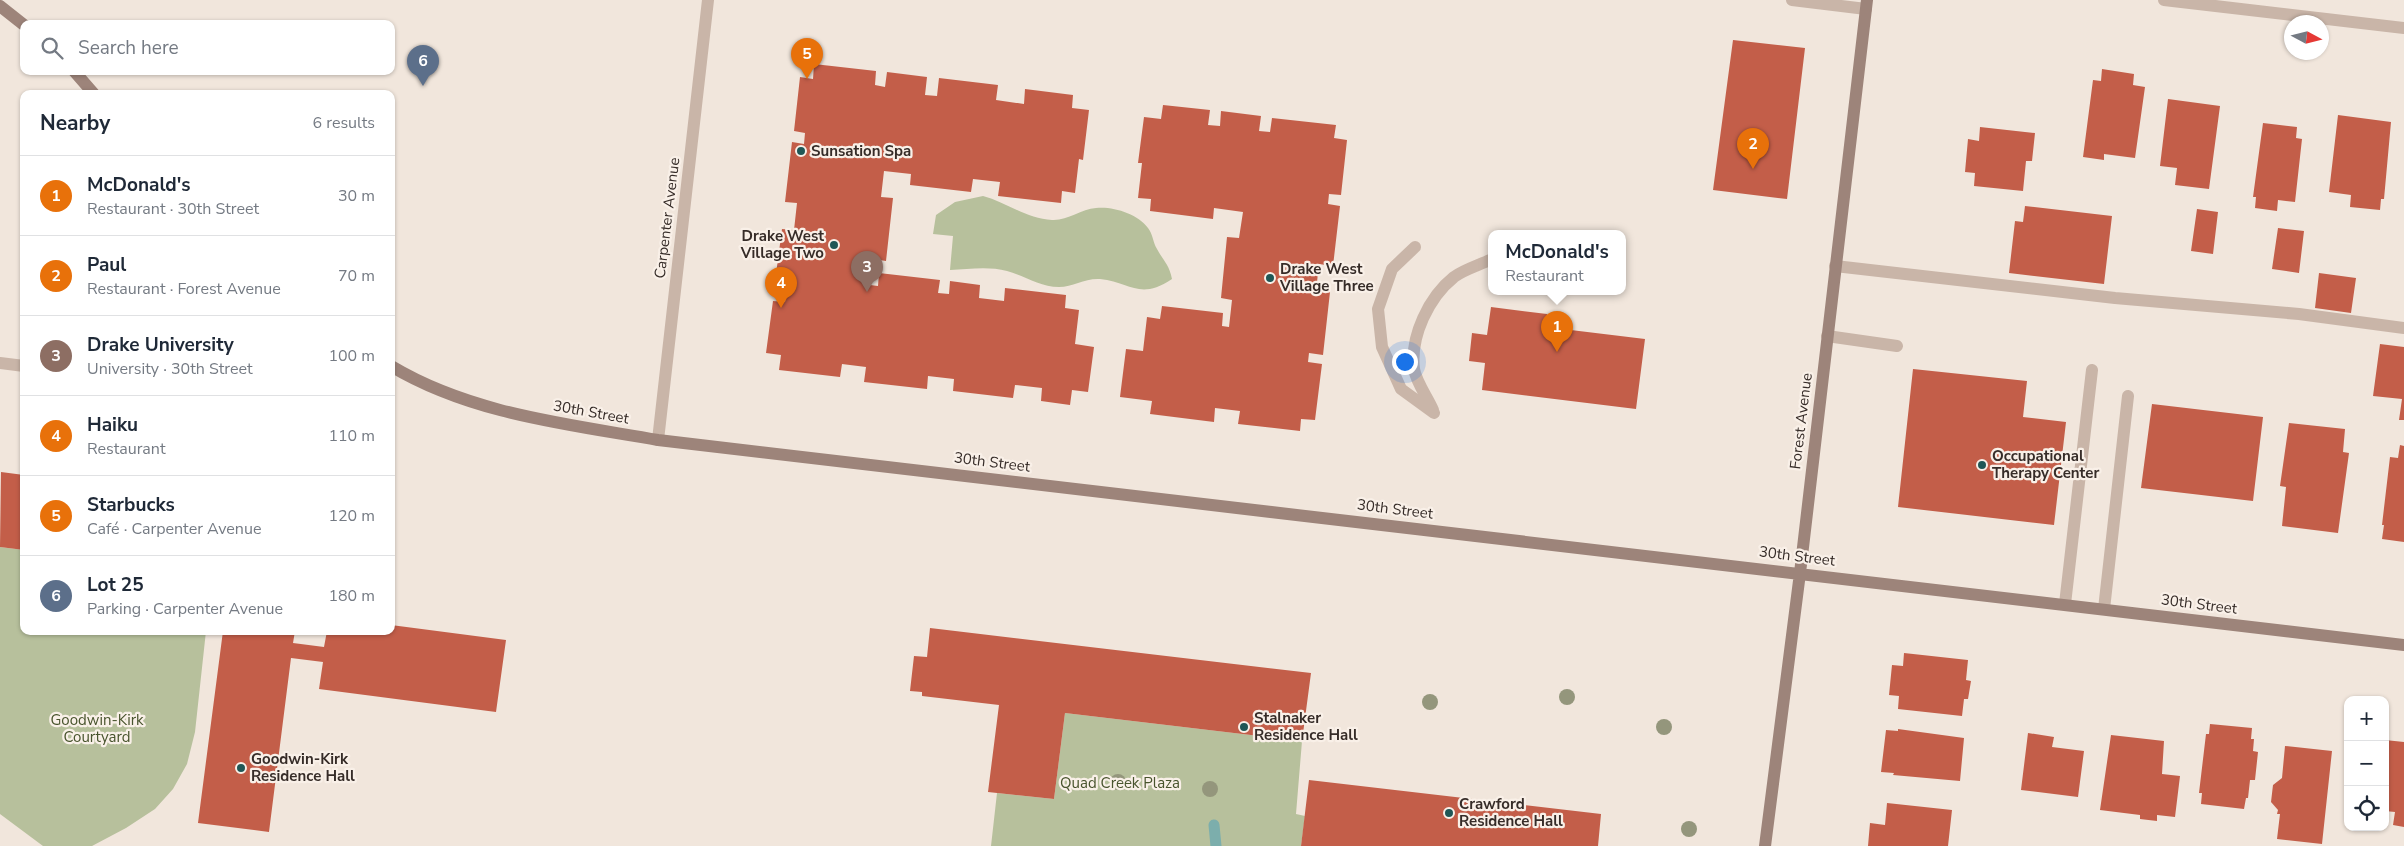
<!DOCTYPE html>
<meta charset="utf-8">
<style>
:root{--surface:#fff;--page:#f2f2f3;--text:#1f2937;--muted:#747a83;--line:#e0e1e3;--accent:#1f5756}
body{margin:0;font-family:"Nunito Sans",sans-serif;background:var(--page);color:var(--text)}
.controls{position:absolute;right:15px;bottom:15px;display:grid;overflow:hidden;border-radius:10px;box-shadow:0 1px 4px #0004}
.controls button{width:45px;height:45px;display:grid;place-items:center;padding:0;border:0;border-bottom:1px solid var(--line);background:var(--surface);color:var(--text);font:25px sans-serif}
.compass{position:absolute;left:2284px;top:15px;width:45px;height:45px;border-radius:50%;background:var(--surface);box-shadow:0 1px 4px #0004;rotate:97deg}
.you{position:absolute;left:1404px;top:361px;width:18px;height:18px;margin:-12px;border:4px solid #fff;border-radius:50%;background:#1a73e8;box-shadow:0 0 0 8px #1a73e833}
.badge{display:grid;place-items:center;width:32px;height:32px;border-radius:50%;background:var(--accent);color:#fff;font-size:16px;font-weight:700}
.pin{position:absolute;translate:-50% -41px;filter:drop-shadow(0 1px 2px #0008)}
.pin::after{content:'';position:absolute;top:26px;width:18px;height:15px;background:inherit;clip-path:polygon(0 0,100% 0,50% 100%)}
.popup{position:absolute;left:1488px;top:230px;width:138px;height:65px;box-sizing:border-box;display:grid;place-content:center;border-radius:10px;background:var(--surface);filter:drop-shadow(0 1px 4px #0005);font-size:16px;white-space:nowrap;color:var(--muted)}
.popup b{font-size:19px;color:var(--text)}
.popup::after{content:'';position:absolute;left:50%;top:100%;margin-left:-10px;border:10px solid transparent;border-top-color:var(--surface)}
.list{margin:0;padding:0;list-style:none}
h2{display:flex;justify-content:space-between;align-items:center;height:65px;margin:0;padding:0 20px;font-size:21px}
h2 small{font-size:16px;font-weight:400;color:var(--muted)}
.list li{display:grid;grid-template-columns:32px 1fr auto;gap:15px;align-items:center;box-sizing:border-box;height:80px;padding:0 20px;border-top:1px solid var(--line)}
.list b{display:block;font-size:19px;white-space:nowrap}
.list p{margin:0;font-size:16px;white-space:nowrap;color:var(--muted)}
.list em{font-size:16px;font-style:normal;color:var(--muted)}
.icon{flex:none;width:28px;height:28px;fill:none;stroke:currentColor;stroke-width:2;stroke-linecap:round;stroke-linejoin:round}
.map{position:relative;flex:none;width:2404px;height:846px;overflow:hidden}
.search{position:absolute;background:var(--surface);box-shadow:0 1px 4px #0004;left:20px;top:20px;width:375px;height:55px;display:flex;align-items:center;gap:12px;box-sizing:border-box;padding:0 18px;border-radius:10px;color:var(--muted);font-size:19px}
.panel{position:absolute;background:var(--surface);box-shadow:0 1px 4px #0004;left:20px;top:90px;width:375px;height:545px;border-radius:10px}
.map>svg:first-child{display:block}
</style>
<div class="map">
<svg width="2404" height="846" viewBox="0 0 2404 846">
<rect width="100%" height="100%" fill="#f1e6dc"/>
<!-- green -->
<path fill="#b7c09c" d="M983,196C1006,202 1027,219 1052,220C1067,221 1081,209 1096,208C1113,206 1138,214 1148,228C1153,234 1153,243 1157,249C1164,262 1169,264 1172,279C1139,301 1131,282 1100,279C1085,278 1073,287 1059,287C1040,287 1025,276 1007,271C989,266 969,269 950,270L953,236L933,234L936,215L955,202Z
M0,547L24,550V631H206L195,732L187,764L173,789L155,809L126,828L92,846H43L0,814Z
M1065,713L1302,741L1296,814L1305,816L1301,846H991L997,793L1054,799Z"/>
<g fill="none" stroke-linecap="round" stroke-linejoin="round">
<!-- stream -->
<path stroke="#7caeac" stroke-width="11" d="M1214,825L1216,846"/>
</g>
<!-- building -->
<path fill="#c35e49" d="M1733,40L1805,48L1787,199L1713,190Z
M814,64L876,71L875,85L885,87L887,72L927,77L925,95L937,96L939,78L998,85L996,100L1024,104L1025,89L1073,95L1072,108L1089,110L1083,160L1079,159L1075,193L1062,191L1061,203L998,196L1000,182L973,179L971,192L910,185L911,174L884,171L881,197L893,198L886,261L873,259L870,285L878,286L879,273L940,280L938,293L949,294L950,281L980,285L979,298L1004,301L1005,288L1066,295L1065,308L1079,310L1075,344L1094,347L1088,392L1072,390L1070,405L1041,401L1042,388L1015,385L1013,398L953,391L954,379L928,376L927,389L864,382L866,367L842,364L840,377L779,370L781,355L766,353L773,301L785,302L787,291L774,289L782,229L794,230L797,203L785,202L792,142L804,144L805,133L794,131L800,77L813,79Z
M2102,69L2134,74L2133,85L2145,87L2135,158L2104,154V160L2083,157L2093,80L2101,81Z
M2168,99L2220,106L2209,189L2175,185L2177,168L2160,166Z
M1163,105L1210,110L1208,125L1220,126L1221,111L1261,116L1259,131L1270,132L1272,118L1336,125L1334,138L1347,140L1341,195L1329,194L1328,204L1340,206L1333,266L1319,264L1316,291L1330,292L1323,355L1309,353L1308,362L1322,364L1315,420L1301,419L1300,431L1238,424L1240,411L1215,408L1214,422L1150,414L1152,401L1120,397L1126,349L1143,351L1147,317L1160,319L1162,306L1223,313L1222,326L1229,327L1232,300L1221,298L1227,237L1239,238L1243,212L1214,208L1213,219L1150,211L1151,199L1138,198L1142,163H1138L1144,117L1161,119Z
M2338,115L2391,122L2384,199H2381L2380,210L2350,207L2351,195L2329,192Z
M2263,123L2297,127L2296,138L2302,139L2295,202L2278,200L2277,211L2255,208L2256,197H2253Z
M1980,127L2035,133L2032,161H2026L2023,191L1974,186L1975,173L1965,172L1968,139L1979,141Z
M2025,206L2112,216L2104,284L2009,273L2015,221L2023,222Z
M2197,209L2218,212L2213,254L2191,251Z
M2278,228L2304,231L2299,273L2272,269Z
M2319,273L2356,278L2351,313L2315,308Z
M1491,307L1547,314L1546,327L1645,339L1636,409L1482,390L1485,363L1469,361L1472,333L1487,335Z
M2380,344L2404,347V420H2399L2402,399L2373,396Z
M1913,369L2027,381L2023,417L2066,422L2054,525L1898,507Z
M2152,404L2263,417L2253,501L2141,488Z
M2289,423L2345,429L2343,452L2349,453L2338,533L2282,526L2286,487L2280,486Z
M2400,445L2404,446V542L2382,539L2384,525H2382L2390,457L2398,458Z
M1,472L24,475V550L0,547Z
M391,625L506,640L496,712L319,689L323,662L291,658L269,832L198,823L223,631H295L293,643L324,647L327,631H391Z
M930,628L1311,673L1302,741L1065,713L1054,799L988,792L999,705L922,696V692L910,691L914,656L927,657Z
M1904,653L1968,660L1966,680L1971,681L1968,699H1964L1962,716L1898,709L1899,696L1889,695L1892,665L1903,666Z
M2210,724L2252,728L2251,739H2254L2253,751L2258,752L2255,780H2250L2248,798H2246L2244,809L2201,804L2202,793H2199L2206,734H2209Z
M1898,729L1964,738L1960,781L1893,775L1894,773L1881,772L1886,730L1898,731Z
M2028,733L2054,737L2052,747L2084,751L2078,797L2021,790Z
M2111,735L2164,741L2162,774L2180,776L2175,817L2157,815V821L2140,819V815L2100,810Z
M2385,740L2404,742V827L2393,825L2395,812L2385,811Z
M2285,746L2332,751L2322,844L2277,839L2280,814H2277L2278,810L2271,802L2273,785L2282,778Z
M1309,780L1601,814L1598,846H1301Z
M1887,803L1952,810L1948,846H1868L1870,823L1885,825Z"/>
<g fill="none" stroke-linecap="round" stroke-linejoin="round">
<!-- lane -->
<path stroke="#c9b5a8" stroke-width="12" d="M1415,247L1392,269L1378,309L1382,347L1401,389L1434,413
M1835,266L2115,298L2299,314L2404,328
M1827,336L1897,346
M0,363L24,366
M1433,410C1428,398 1416,382 1414,369C1410,336 1429,297 1454,277C1465,269 1480,265 1492,259
M2065,604L2092,370
M2104,609L2128,396"/>
<!-- street -->
<path stroke="#c9b5a8" stroke-width="12" d="M1792,0L1866,9
M2164,0L2404,28
M658,440L708,0"/>
<!-- secondary -->
<path stroke="#9d847a" stroke-width="12" d="M0,6L24,25
M74,71L94,94
M391,366C471,414 567,424 658,440L2404,645
M1765,846L1800,573L1867,0"/>
</g>
<!-- trees -->
<g fill="#94967c">
<circle cx="1567" cy="697" r="8"/>
<circle cx="1430" cy="702" r="8"/>
<circle cx="1664" cy="727" r="8"/>
<circle cx="1118" cy="782" r="8"/>
<circle cx="1210" cy="789" r="8"/>
<circle cx="1689" cy="829" r="8"/>
</g>
<!-- markers -->
<g fill="#1f5756" stroke="#f9f0e8" stroke-width="2">
<circle cx="801" cy="151" r="5"/>
<circle cx="834" cy="245" r="5"/>
<circle cx="1270" cy="278" r="5"/>
<circle cx="1982" cy="465" r="5"/>
<circle cx="1244" cy="727" r="5"/>
<circle cx="241" cy="768" r="5"/>
<circle cx="1449" cy="813" r="5"/>
</g>
<g text-anchor="middle" stroke-width="4.5" stroke-linejoin="round" paint-order="stroke">
<!-- poi labels -->
<g font-size="15" font-weight="bold" fill="#362c28" stroke="#f9f0e8" text-anchor="start">
<text x="811" y="156">Sunsation Spa</text>
<text x="824" y="241" text-anchor="end">Drake West<tspan x="824" dy="17">Village Two</tspan></text>
<text x="1280" y="274">Drake West<tspan x="1280" dy="17">Village Three</tspan></text>
<text x="1992" y="461">Occupational<tspan x="1992" dy="17">Therapy Center</tspan></text>
<text x="1254" y="723">Stalnaker<tspan x="1254" dy="17">Residence Hall</tspan></text>
<text x="251" y="764">Goodwin-Kirk<tspan x="251" dy="17">Residence Hall</tspan></text>
<text x="1459" y="809">Crawford<tspan x="1459" dy="17">Residence Hall</tspan></text>
</g>
<!-- street labels -->
<g font-size="15" fill="#362c28" stroke="#f9f0e8">
<text transform="translate(667 218) rotate(-83)" y="5">Carpenter Avenue</text>
<text transform="translate(591 412) rotate(10)" y="5">30th Street</text>
<text transform="translate(1801 421) rotate(-83)" y="5">Forest Avenue</text>
<text transform="translate(992 462) rotate(7)" y="5">30th Street</text>
<text transform="translate(1395 509) rotate(7)" y="5">30th Street</text>
<text transform="translate(1797 556) rotate(7)" y="5">30th Street</text>
<text transform="translate(2199 604) rotate(7)" y="5">30th Street</text>
</g>
<!-- park labels -->
<g font-size="15" fill="#48542d" stroke="#f9f0e8">
<text x="97" y="725">Goodwin-Kirk<tspan x="97" dy="17">Courtyard</tspan></text>
<text x="1120" y="788">Quad Creek Plaza</text>
</g>
</g>
</svg>
<div class="controls">
<button>+</button>
<button>−</button>
<button><svg class="icon" aria-label="locate" viewBox="0 0 24 24"><circle cx="12" cy="12" r="6"/><path d="M12 2v4M12 18v4M2 12h4M18 12h4"/></svg></button>
</div>
<svg class="compass" viewBox="-18 -18 36 36"><path d="M0-13l5 13h-10z" fill="#e53935"/><path d="M0 13l5-13h-10z" fill="#747a83"/></svg>
<div class="you"></div>
<div class="pin badge" style="left:1557px;top:352px;background:#e8710a">1</div>
<div class="popup"><b>McDonald's</b>Restaurant</div>
<div class="pin badge" style="left:1753px;top:169px;background:#e8710a">2</div>
<div class="pin badge" style="left:867px;top:292px;background:#8d6e63">3</div>
<div class="pin badge" style="left:781px;top:308px;background:#e8710a">4</div>
<div class="pin badge" style="left:807px;top:79px;background:#e8710a">5</div>
<div class="pin badge" style="left:423px;top:86px;background:#5c6f8a">6</div>
<div class="search"><svg class="icon" aria-label="search" viewBox="0 0 24 24"><circle cx="10" cy="10" r="6"/><path d="M15 15l6 6"/></svg>Search here</div>
<section class="panel">
<h2>Nearby<small>6 results</small></h2>
<ul class="list">
<li><span class="badge" style="background:#e8710a">1</span><div><b>McDonald's</b><p>Restaurant · 30th Street</p></div><em>30 m</em></li>
<li><span class="badge" style="background:#e8710a">2</span><div><b>Paul</b><p>Restaurant · Forest Avenue</p></div><em>70 m</em></li>
<li><span class="badge" style="background:#8d6e63">3</span><div><b>Drake University</b><p>University · 30th Street</p></div><em>100 m</em></li>
<li><span class="badge" style="background:#e8710a">4</span><div><b>Haiku</b><p>Restaurant</p></div><em>110 m</em></li>
<li><span class="badge" style="background:#e8710a">5</span><div><b>Starbucks</b><p>Café · Carpenter Avenue</p></div><em>120 m</em></li>
<li><span class="badge" style="background:#5c6f8a">6</span><div><b>Lot 25</b><p>Parking · Carpenter Avenue</p></div><em>180 m</em></li>
</ul>
</section>
</div>
